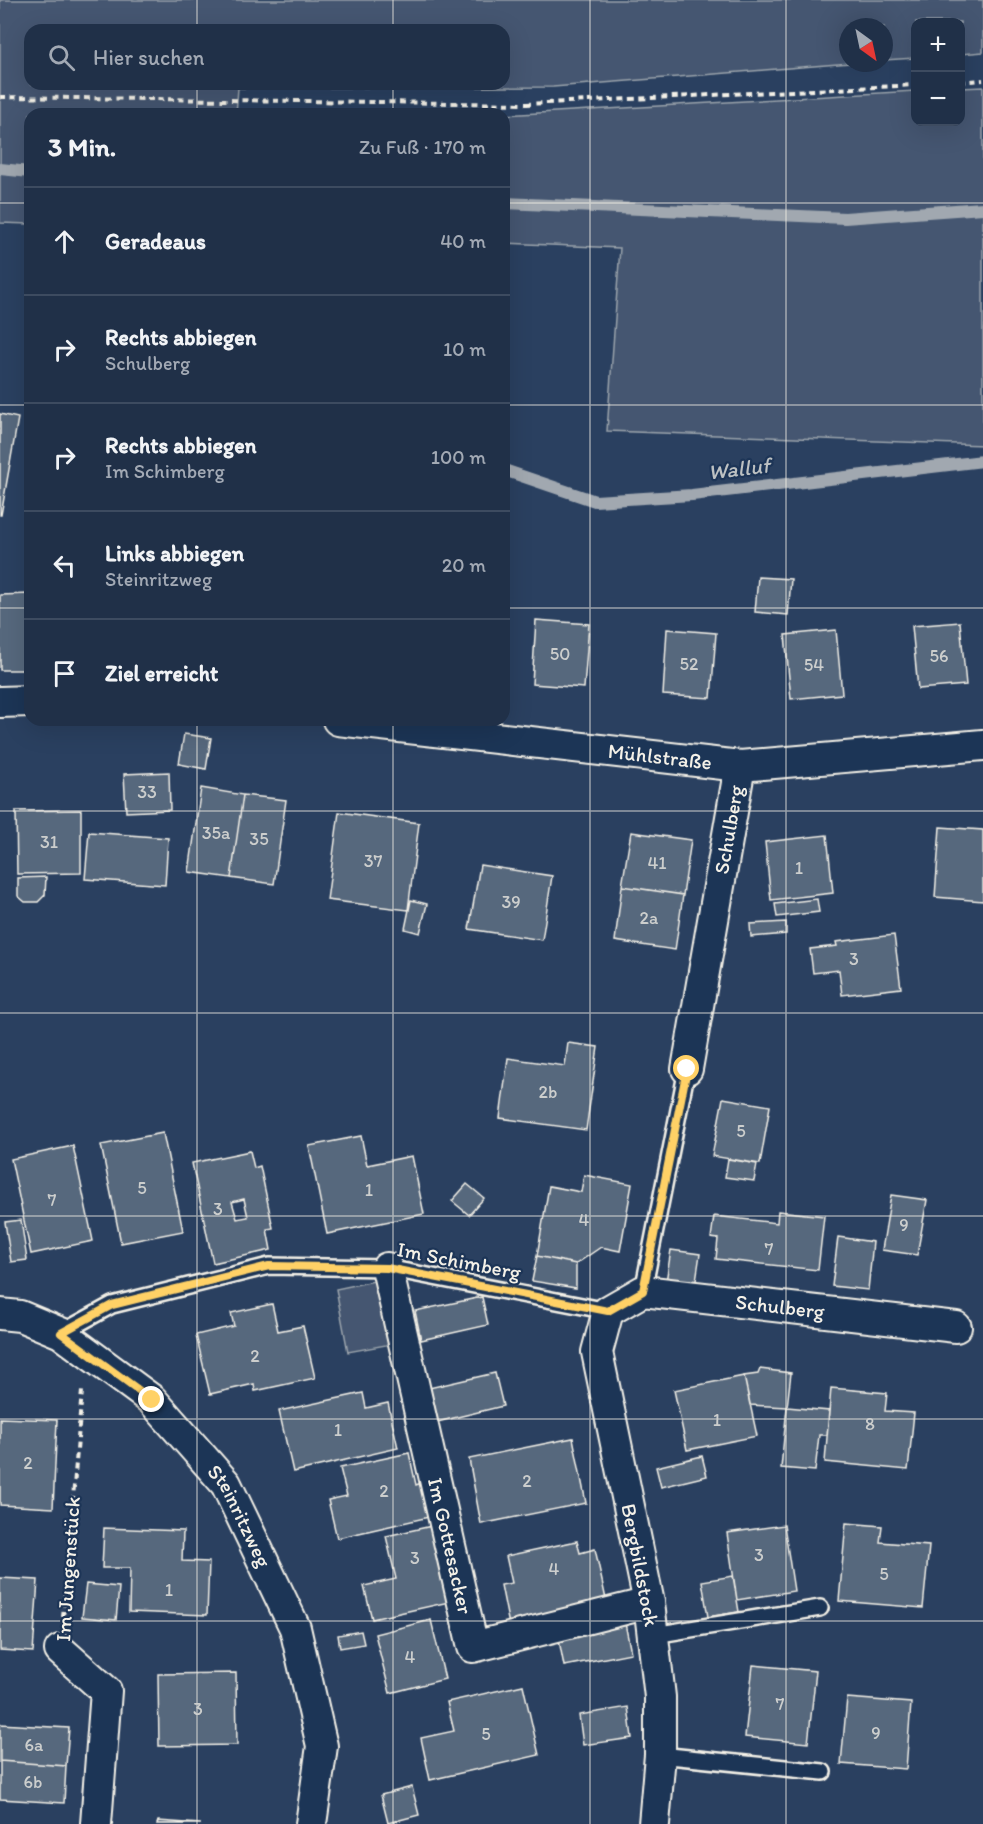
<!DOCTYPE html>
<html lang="de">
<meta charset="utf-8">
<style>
:root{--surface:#203048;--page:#28384f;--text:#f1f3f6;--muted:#a2a9b4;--line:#3d4b60}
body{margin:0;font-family:Itim,sans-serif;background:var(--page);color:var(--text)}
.controls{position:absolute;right:18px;top:18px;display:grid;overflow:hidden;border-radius:12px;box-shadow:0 6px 24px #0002}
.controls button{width:54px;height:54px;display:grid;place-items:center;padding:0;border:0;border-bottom:2px solid var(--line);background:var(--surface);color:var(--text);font:30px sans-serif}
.compass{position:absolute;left:839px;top:18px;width:54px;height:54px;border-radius:50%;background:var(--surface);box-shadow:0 6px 24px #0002;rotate:147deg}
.stop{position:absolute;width:18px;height:18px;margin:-14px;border:4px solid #ffd166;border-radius:50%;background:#fff}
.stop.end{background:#ffd166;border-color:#fff;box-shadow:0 2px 6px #0008}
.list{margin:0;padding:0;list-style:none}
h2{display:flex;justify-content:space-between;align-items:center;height:78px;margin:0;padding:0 24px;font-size:26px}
h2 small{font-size:20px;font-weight:400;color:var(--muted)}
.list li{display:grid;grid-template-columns:39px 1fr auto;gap:18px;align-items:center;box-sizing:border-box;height:108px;padding:0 24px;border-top:2px solid var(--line)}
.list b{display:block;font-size:22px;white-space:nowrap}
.list p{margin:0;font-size:20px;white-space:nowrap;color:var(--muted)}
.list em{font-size:20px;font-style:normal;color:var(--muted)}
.icon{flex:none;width:33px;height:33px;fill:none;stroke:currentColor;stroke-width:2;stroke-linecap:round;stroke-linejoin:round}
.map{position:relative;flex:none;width:983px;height:1824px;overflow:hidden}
.search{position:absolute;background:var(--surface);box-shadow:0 6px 24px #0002;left:24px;top:24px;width:486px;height:66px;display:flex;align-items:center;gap:15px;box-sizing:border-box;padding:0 21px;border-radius:18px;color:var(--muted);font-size:22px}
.panel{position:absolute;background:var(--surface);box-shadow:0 6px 24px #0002;left:24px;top:108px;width:486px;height:618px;border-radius:18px}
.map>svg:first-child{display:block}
</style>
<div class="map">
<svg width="983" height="1824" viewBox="0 0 983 1824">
<rect width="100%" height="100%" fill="#2a4060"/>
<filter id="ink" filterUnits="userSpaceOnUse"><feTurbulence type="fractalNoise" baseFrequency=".0167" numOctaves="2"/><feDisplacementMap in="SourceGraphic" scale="12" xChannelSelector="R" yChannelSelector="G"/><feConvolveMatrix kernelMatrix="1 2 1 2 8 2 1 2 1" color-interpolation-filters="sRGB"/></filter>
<g filter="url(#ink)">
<!-- green -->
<path fill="#445771" stroke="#9ca4ac" stroke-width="1.5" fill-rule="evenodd" d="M0,0H983V52L961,54L960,22H916L915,58L884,60V27H848L850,63L553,87L238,88L236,114H30V224L0,223ZM30,30H504V84H30Z
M983,87V445L607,431L620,248L504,243V115L915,91L916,122H960L961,88Z
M384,1279L397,1343L348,1352L336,1289Z"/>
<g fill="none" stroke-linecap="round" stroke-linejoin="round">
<!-- stream -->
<path stroke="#a1a8b0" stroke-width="12" d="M0,169L30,172
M504,203L845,218L983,208
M504,470L595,501L692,495L983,461"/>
</g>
<!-- building -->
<path fill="#56677d" stroke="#f4f1e8" stroke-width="1.5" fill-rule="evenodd" d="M0,414L18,418L1,515H0Z
M758,577L791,579L788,615L755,612Z
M30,594V670H0V595Z
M536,620L589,624L584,688L532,684Z
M960,622L966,685L918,689L912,626Z
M667,629L716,633L711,698L663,695Z
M836,630L842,694L791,699L785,635Z
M184,734L211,738L206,769L179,764Z
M169,772L170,810L126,812L124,774Z
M201,788L243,795L231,878L189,872Z
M243,795L286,800L274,884L231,878Z
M81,810V873L17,874L16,811Z
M339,812L419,823L408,910L327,900Z
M940,827L983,830V901L935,897Z
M89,832L168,838L165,885L85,879Z
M631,832L691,840L683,895L622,886Z
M827,835L833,893L771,900L765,842Z
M480,865L552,876L542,940L469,929Z
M46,877L45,895L38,902H25L18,896V878Z
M622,886L683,895L675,950L615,941Z
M817,899L819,912L777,917L775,904Z
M411,900L427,904L420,933L405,929Z
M786,922V934L751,937L750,924Z
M894,935L901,988L842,995L839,970L813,973L810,949L837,946L836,942Z
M568,1043L598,1047L586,1130L500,1118L508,1058L565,1066Z
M723,1098L770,1106L760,1164L712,1156Z
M163,1133L183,1231L121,1243L101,1145Z
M361,1136L367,1165L412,1156L424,1214L327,1234L309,1146Z
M73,1146L93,1241L31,1254L11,1159Z
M250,1151L254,1168L260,1166L273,1228L267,1229L271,1250L213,1263L192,1163ZM244,1199L248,1217L237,1219L232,1202Z
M728,1159L757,1164L754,1181L725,1177Z
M584,1175L632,1184L620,1251L601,1247L576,1264L537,1256L549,1186L581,1192Z
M467,1184L484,1198L469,1215L452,1201Z
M891,1195L927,1200L917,1255L882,1250Z
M778,1211L824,1216L818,1270L716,1259L718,1239L711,1238L714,1216L777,1223Z
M21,1220L27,1260L11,1262L5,1222Z
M838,1237L873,1242L868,1290L832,1286Z
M671,1250L700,1254L695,1287L666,1282Z
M537,1256L576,1264V1288L532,1281Z
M482,1297L488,1325L421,1340L415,1311Z
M272,1304L278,1331L303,1326L315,1378L255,1391L254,1384L210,1394L196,1335L234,1326L231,1313Z
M760,1369L791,1373L787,1407L750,1405L744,1376L758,1374Z
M495,1373L503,1406L437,1422L429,1388Z
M744,1376L757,1436L687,1450L674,1390Z
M831,1388L887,1393L885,1411L914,1413L908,1470L825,1462Z
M363,1393L366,1408L388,1403L398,1448L293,1472L279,1411Z
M787,1407L829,1411L827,1435H819L815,1471L781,1468Z
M0,1418L57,1420L53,1508L0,1505Z
M573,1438L586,1503L481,1524L469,1459Z
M409,1453L416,1485L421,1483L429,1517L337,1538L328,1500L347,1496L340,1468Z
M702,1456L707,1476L661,1487L656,1467Z
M846,1523L882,1526L880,1542L929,1546L923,1608L839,1601Z
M784,1525L794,1591L737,1600L727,1533Z
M432,1526L449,1602L372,1619L364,1586L396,1579L386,1536Z
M104,1528L183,1531L182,1561L209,1562L207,1615L129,1612L130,1568H102Z
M577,1541L580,1553L595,1549L607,1604L509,1625L501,1585L512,1583L506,1556Z
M733,1576L739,1612L708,1617L702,1581Z
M0,1578L38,1580L33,1652L0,1650Z
M86,1584L119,1587L116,1620L82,1617Z
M431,1620L445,1679L390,1693L375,1634Z
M625,1623L631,1653L564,1666L558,1635Z
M361,1631L364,1644L340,1648L338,1635Z
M753,1665L816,1671L808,1743L745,1737Z
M236,1673L237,1745L159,1746L158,1674Z
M523,1685L539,1755L430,1780L421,1738L454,1731L447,1702Z
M847,1698L911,1703L906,1769L841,1764Z
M628,1707L632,1738L583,1745L579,1715Z
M0,1724L69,1728L66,1766L0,1761Z
M0,1761L66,1766L64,1803L0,1799Z
M412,1787L419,1815L388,1823L381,1795Z
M158,1821L201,1824H157Z"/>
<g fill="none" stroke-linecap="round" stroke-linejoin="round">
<defs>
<path id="service" d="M643,1291L687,1069
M61,1333L112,1305L269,1266L387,1268L608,1311
M654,1635L820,1608
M660,1755L823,1772"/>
<g id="minor">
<path d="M0,702L30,701"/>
<path id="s1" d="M338,720L740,766L983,745"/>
<path id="s2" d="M687,1069L740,766"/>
<path id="s3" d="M387,1268L473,1647L649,1603"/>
<path id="s4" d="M0,1314L20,1316L61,1333L152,1400L226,1484L295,1628L322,1746L311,1824"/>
<path d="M60,1650L106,1691L96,1824"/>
<path id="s5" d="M654,1824L660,1755V1697L649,1603L597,1352L608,1311L643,1291L956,1327"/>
</g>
</defs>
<!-- service casing -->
<use href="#service" stroke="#f4f1e8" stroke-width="20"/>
<!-- minor casing -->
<use href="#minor" stroke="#f4f1e8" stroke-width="34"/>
<!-- path -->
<path stroke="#f4f1e8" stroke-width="4" stroke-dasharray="6 4.5" stroke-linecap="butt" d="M960,82L983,80
M0,97L527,104L916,85
M63,1617L82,1391"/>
<!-- service -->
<use href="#service" stroke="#1d3557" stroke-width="15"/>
<!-- minor -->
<use href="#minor" stroke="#1d3557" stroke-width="30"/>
</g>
</g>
<g fill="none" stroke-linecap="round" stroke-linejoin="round" filter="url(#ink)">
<!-- route -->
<path stroke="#ffd166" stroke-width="8" d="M152,1400L61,1333L112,1305L269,1266L387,1268L608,1311L643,1291L687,1069"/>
</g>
<!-- grid -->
<path fill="none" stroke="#f4f1e8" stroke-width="1.5" stroke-opacity="0.55" d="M197,0V30M393,0V30M590,0V1824M786,0V1824M197,84V114M393,84V114M0,203H30M504,203H983M0,405H30M504,405H983M0,608H30M504,608H983M197,720V1824M393,720V1824M0,811H983M0,1013H983M0,1216H983M0,1419H983M0,1621H983"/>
<g text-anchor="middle" stroke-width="4.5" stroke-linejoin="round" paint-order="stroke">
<!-- number labels -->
<g font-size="18" fill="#cccecd">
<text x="560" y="660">50</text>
<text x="939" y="662">56</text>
<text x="689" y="670">52</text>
<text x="814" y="671">54</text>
<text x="147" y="798">33</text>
<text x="216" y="839">35a</text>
<text x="259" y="845">35</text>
<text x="49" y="848">31</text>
<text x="373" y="867">37</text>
<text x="657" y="869">41</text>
<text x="799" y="874">1</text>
<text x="511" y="908">39</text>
<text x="649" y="924">2a</text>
<text x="854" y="965">3</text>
<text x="548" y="1098">2b</text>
<text x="741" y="1137">5</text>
<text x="142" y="1194">5</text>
<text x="369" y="1196">1</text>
<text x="52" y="1206">7</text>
<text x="218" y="1215">3</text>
<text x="584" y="1226">4</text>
<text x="904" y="1231">9</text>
<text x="769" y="1255">7</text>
<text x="255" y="1362">2</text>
<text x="717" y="1426">1</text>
<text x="870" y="1430">8</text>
<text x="338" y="1436">1</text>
<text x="28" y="1469">2</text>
<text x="527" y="1487">2</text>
<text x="384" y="1497">2</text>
<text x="759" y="1561">3</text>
<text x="415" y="1564">3</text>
<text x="554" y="1575">4</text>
<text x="884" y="1580">5</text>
<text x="169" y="1596">1</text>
<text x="410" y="1663">4</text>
<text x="780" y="1710">7</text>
<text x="198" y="1715">3</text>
<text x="876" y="1739">9</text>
<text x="486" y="1740">5</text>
<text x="34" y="1751">6a</text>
<text x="33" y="1788">6b</text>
</g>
<!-- street labels -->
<g font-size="21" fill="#f4f1e8" stroke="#1d3557">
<text dy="7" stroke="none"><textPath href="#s1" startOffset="324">Mühlstraße</textPath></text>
<text dy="7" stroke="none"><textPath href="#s2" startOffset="243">Schulberg</textPath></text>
<text transform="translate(459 1261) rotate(11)" y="7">Im Schimberg</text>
<text dy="7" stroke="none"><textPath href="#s5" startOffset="699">Schulberg</textPath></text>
<text dy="7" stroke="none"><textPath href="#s4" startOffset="324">Steinritzweg</textPath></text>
<text dy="7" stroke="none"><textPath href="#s3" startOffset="285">Im Gottesacker</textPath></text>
<text transform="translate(640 1565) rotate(79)" y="7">Bergbildstock</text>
<text transform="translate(68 1569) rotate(-86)" y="7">Im Jungenstück</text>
</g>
<!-- water labels -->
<g font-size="22" font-style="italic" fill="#bdc1c2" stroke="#1d3557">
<text transform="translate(739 468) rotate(-7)" y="8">Walluf</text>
</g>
</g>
</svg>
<div class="controls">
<button>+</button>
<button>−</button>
</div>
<svg class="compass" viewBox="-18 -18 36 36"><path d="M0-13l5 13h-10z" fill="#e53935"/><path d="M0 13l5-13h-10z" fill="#a2a9b4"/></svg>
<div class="stop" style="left:687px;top:1069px"></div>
<div class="stop end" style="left:152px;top:1400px"></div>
<div class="search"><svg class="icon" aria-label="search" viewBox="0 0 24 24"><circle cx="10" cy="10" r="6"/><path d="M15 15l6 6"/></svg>Hier suchen</div>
<section class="panel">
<h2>3 Min.<small>Zu Fuß · 170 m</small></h2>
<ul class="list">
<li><svg class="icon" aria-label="ahead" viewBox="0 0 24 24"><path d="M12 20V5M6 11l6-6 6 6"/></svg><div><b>Geradeaus</b></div><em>40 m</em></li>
<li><svg class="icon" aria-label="right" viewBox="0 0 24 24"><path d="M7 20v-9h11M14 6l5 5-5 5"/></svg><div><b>Rechts abbiegen</b><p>Schulberg</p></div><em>10 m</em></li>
<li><svg class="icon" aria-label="right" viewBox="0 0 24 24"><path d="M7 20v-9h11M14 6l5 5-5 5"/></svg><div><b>Rechts abbiegen</b><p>Im Schimberg</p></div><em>100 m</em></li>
<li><svg class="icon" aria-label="left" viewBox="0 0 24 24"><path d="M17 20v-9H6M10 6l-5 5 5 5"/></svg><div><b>Links abbiegen</b><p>Steinritzweg</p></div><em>20 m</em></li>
<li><svg class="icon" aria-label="arrive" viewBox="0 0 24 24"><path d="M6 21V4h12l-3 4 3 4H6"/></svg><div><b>Ziel erreicht</b></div></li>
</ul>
</section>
</div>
